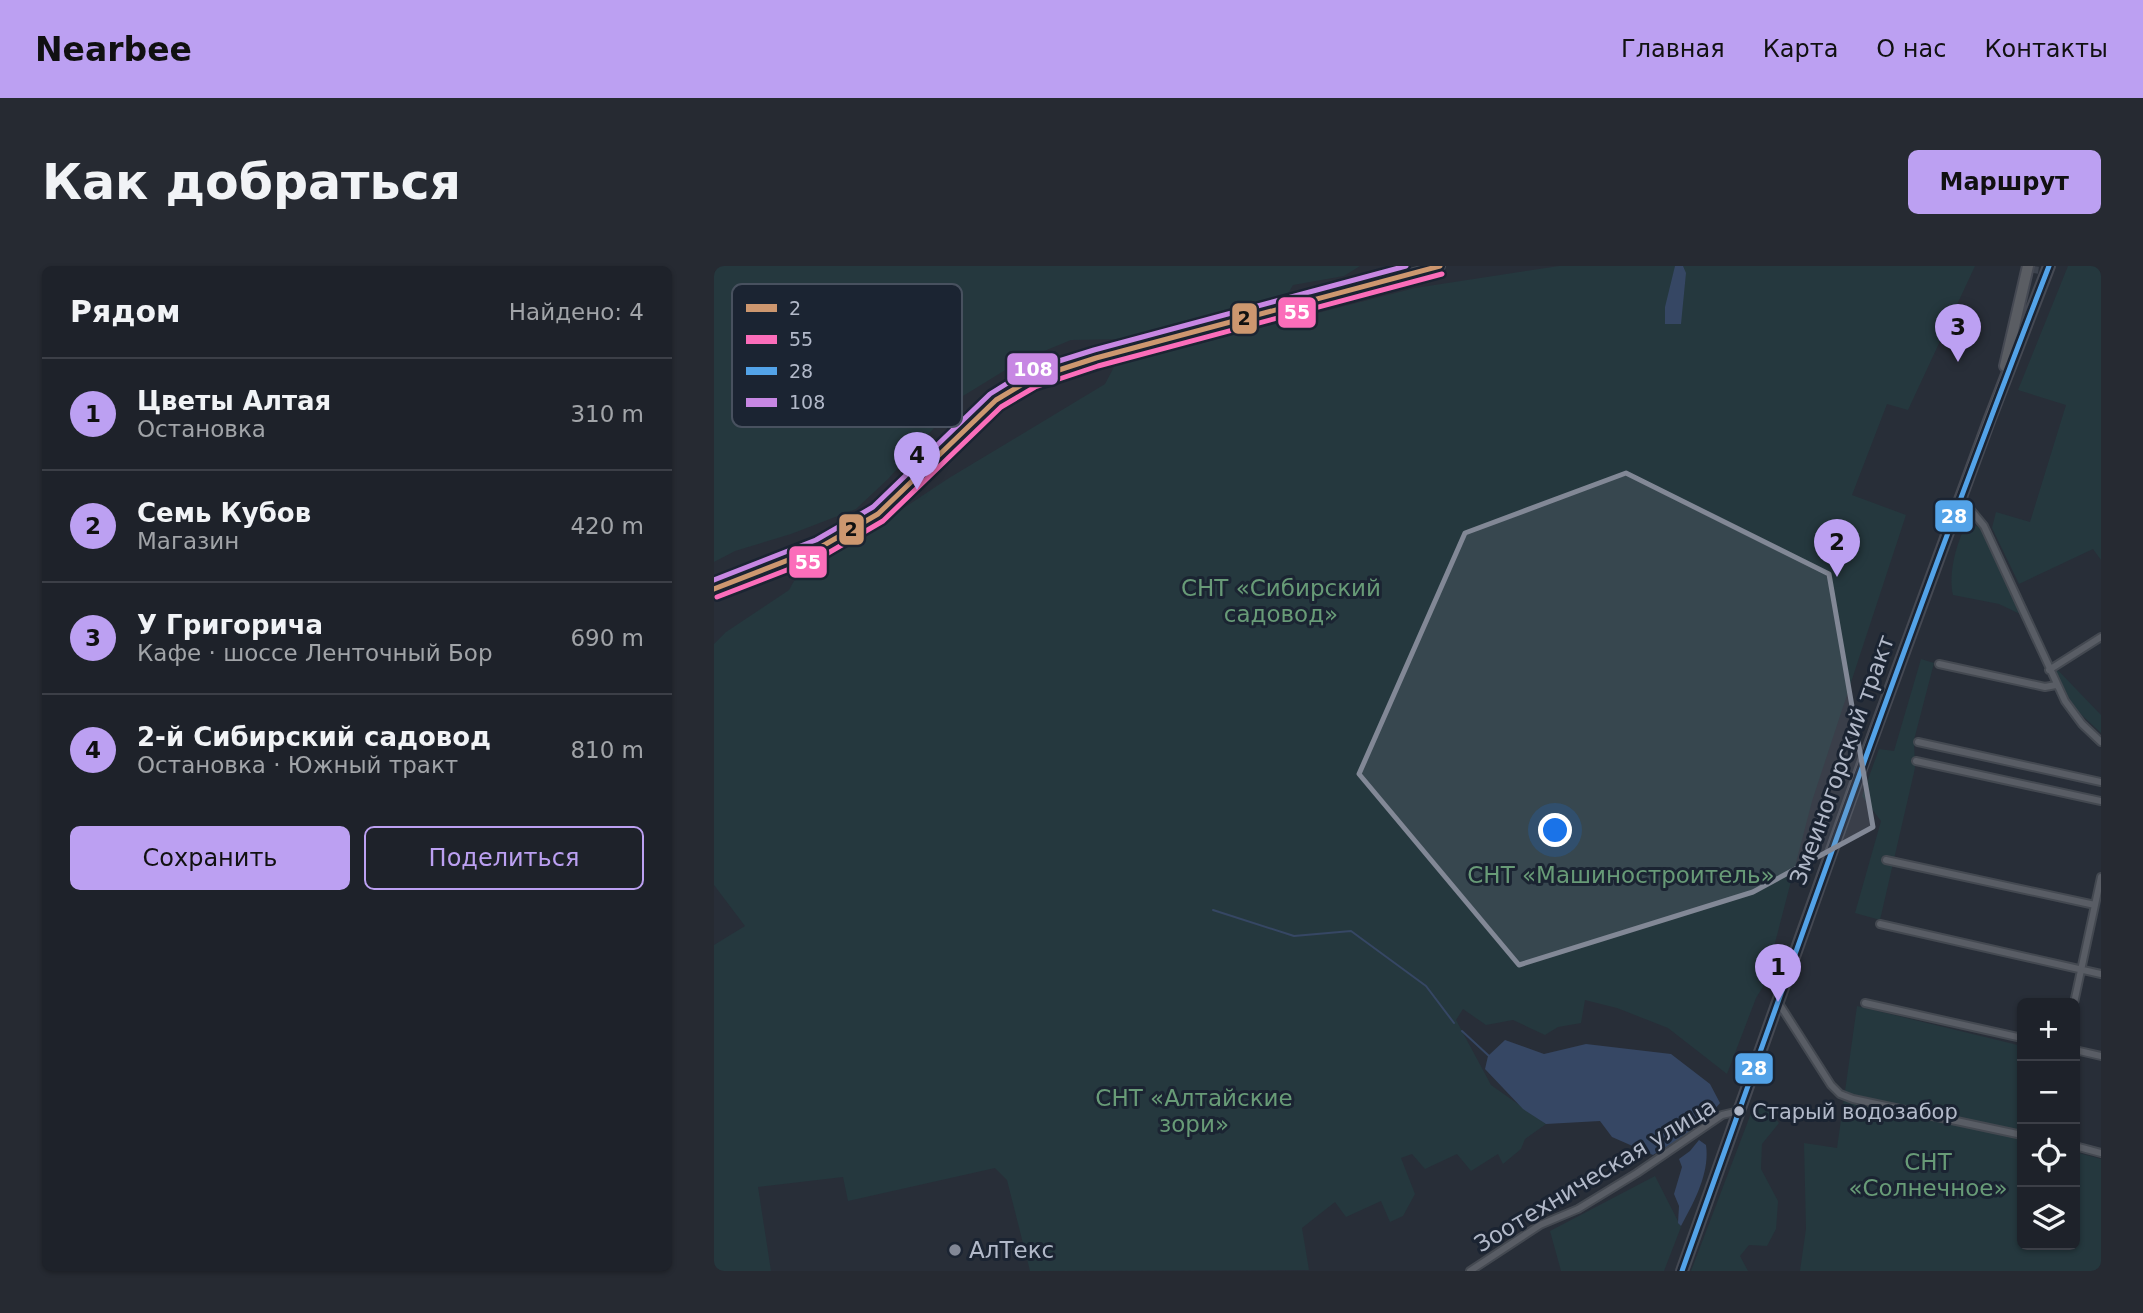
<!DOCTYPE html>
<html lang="ru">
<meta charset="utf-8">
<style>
:root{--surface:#1e222a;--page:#262a32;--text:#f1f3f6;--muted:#a1a4a8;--line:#3c3f47;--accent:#bca0f2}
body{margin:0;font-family:"DejaVu Sans",sans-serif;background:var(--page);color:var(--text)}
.controls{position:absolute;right:21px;bottom:21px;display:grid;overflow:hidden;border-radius:10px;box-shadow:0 2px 5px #0004}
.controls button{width:63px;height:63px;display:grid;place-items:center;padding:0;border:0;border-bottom:2px solid var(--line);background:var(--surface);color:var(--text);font:35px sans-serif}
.you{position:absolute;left:842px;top:565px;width:24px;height:24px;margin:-18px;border:5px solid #fff;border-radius:50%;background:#1a73e8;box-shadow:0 0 0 10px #1a73e833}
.badge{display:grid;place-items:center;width:46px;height:46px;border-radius:50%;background:var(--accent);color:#111;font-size:23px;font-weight:700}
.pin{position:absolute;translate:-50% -58px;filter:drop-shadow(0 2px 4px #0008)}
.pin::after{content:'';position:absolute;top:37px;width:24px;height:21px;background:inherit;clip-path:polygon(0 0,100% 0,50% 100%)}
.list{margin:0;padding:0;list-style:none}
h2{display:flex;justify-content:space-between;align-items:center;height:91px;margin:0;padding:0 28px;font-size:30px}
h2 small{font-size:23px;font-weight:400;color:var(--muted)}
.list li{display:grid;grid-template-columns:46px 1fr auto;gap:21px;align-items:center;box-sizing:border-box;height:112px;padding:0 28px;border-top:2px solid var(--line)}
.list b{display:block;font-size:26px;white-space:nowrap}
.list p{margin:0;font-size:23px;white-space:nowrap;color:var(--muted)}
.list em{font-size:23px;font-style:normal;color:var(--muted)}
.actions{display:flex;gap:14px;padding:21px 28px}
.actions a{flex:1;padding:16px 0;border:2px solid var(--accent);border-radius:10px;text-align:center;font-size:24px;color:var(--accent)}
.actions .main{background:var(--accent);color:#111}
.icon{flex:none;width:38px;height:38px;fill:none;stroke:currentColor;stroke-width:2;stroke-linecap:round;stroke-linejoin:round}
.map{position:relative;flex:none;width:1387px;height:1005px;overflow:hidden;border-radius:10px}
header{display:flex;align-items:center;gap:42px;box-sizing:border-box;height:98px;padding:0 35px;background:var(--accent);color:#111}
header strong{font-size:33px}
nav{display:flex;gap:38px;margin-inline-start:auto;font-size:24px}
.intro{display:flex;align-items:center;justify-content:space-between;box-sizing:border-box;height:168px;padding:0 42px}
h1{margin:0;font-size:49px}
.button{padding:18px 32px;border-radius:10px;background:var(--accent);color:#111;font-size:24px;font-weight:700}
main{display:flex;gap:42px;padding:0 42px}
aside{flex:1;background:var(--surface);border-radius:10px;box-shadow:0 2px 5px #0004}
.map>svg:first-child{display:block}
</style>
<header>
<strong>Nearbee</strong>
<nav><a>Главная</a><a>Карта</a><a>О нас</a><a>Контакты</a></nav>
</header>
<div class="intro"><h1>Как добраться</h1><a class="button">Маршрут</a></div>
<main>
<aside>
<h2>Рядом<small>Найдено: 4</small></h2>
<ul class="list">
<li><span class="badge">1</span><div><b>Цветы Алтая</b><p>Остановка</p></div><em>310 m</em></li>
<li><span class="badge">2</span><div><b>Семь Кубов</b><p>Магазин</p></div><em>420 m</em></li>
<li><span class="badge">3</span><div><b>У Григорича</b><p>Кафе · шоссе Ленточный Бор</p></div><em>690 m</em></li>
<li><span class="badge">4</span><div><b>2-й Сибирский садовод</b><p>Остановка · Южный тракт</p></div><em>810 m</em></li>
</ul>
<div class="actions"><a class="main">Сохранить</a><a>Поделиться</a></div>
</aside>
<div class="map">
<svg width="1387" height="1005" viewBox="0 0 1387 1005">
<rect width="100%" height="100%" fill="#282e38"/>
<!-- green -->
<path fill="#25383e" d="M0,0H646L630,10L579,19L571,33L415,73L357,74L306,95L249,130L174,213L142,243L77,268L21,285L0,296Z
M845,0H1261L1194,144L1173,138L1138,229L1192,249L1098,535L1050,719L1042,732L1013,808L954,762L903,742L871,734L867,757L844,761L831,769L799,754L772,759L749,743L742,754L777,819L832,858L811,873L807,883L789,898L784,888L757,905L743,888L711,903L698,888L687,892L701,928L689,950L676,956L667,935L632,951L621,936L588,962L595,1004L316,1005L293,914L281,902L134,935L129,911L44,921L57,1005H0V679L31,660L0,619V378L12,366L75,324L80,315L235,212L391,118L401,99L701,22Z
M1354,0H1387V294L1379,283L1305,318L1278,262L1282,246L1316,256L1352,139L1304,124Z
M1258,257L1266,262L1306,348L1285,338L1239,329C1234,308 1242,278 1252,259Z
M1207,393L1220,397L1200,474L1201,502L1166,654L1141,647L1167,555L1148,530L1165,483L1180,485Z
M1339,399L1387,449V467L1359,441Z
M1143,740L1308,780V979H1361V886L1387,893V1005H1086L1092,963L1090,877L1123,882Z
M1039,842H1053L1065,857L1048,878L1047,903L1064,935L1062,963L1053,980L1035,979L1026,990L1034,1005H977Z
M941,910L967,961L950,1005H847L836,965Z"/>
<!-- water -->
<path fill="#364764" d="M961,0H969L972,7L967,58H951V41Z
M791,774L830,788L872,778L957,788L996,818L1006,837C988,860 964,874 939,889L898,871L886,855L832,858L809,843L771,803L774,790Z
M985,874L992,879C996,907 980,936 967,960L964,957L965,940L960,928L968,901L965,893L976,885Z"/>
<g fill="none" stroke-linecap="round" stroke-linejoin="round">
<!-- stream -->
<path stroke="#364764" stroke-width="2" d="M499,644L580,670L637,665L712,720L740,757
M748,765L775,790"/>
<!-- trunk-tunnel -->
<path stroke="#3d434e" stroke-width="10" stroke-dasharray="10 5" stroke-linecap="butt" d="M1319,7L1320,0"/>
<defs>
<path id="minor" d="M1247,232L1270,260L1351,435L1368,458L1387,476
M1225,398L1331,421L1342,419
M1335,404L1387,371
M1204,476L1387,516
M1202,495L1387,535
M1172,594L1381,639
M1166,658L1387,708
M1064,736L1117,819L1126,828L1139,833L1308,869
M1151,737L1308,772
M1360,737L1387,611
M1361,784L1387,790
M1361,880L1387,887
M756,1005L826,959L864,943L923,907L1008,849L1025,845"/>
<path id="secondary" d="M0,323C56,302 115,283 164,248L282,134L317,113L382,92L726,0"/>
<path id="trunk" d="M1291,100L1314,0
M968,1005L1148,500L1275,155L1335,0"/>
</defs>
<!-- minor casing -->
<use href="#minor" stroke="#444951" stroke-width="10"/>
<!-- secondary casing -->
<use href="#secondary" stroke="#444951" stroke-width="12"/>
<!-- trunk casing -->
<use href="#trunk" stroke="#454953" stroke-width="14"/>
<!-- minor -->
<use href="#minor" stroke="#595d65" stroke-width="6"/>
<!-- secondary -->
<use href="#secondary" stroke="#575b64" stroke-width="9"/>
<!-- trunk -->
<use href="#trunk" stroke="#5a5d63" stroke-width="10"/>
<defs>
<path id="bus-1" d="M0,323L105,282L164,248L282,134L317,113L382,92L726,0"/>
<path id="bus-2" d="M3,331L109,290L169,255L287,141L321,121L384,100L728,8"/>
<path id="bus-3" d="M968,1005C1088,669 1206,333 1335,0"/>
<path id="bus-4" d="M0,314L102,274L159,241L276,128L313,105L380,84L692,0"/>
</defs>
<!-- bus-1 casing -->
<use href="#bus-1" stroke="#1b2432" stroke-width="10"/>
<!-- bus-2 casing -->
<use href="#bus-2" stroke="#1b2432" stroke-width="10"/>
<!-- bus-3 casing -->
<use href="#bus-3" stroke="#1b2432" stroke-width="10"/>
<!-- bus-4 casing -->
<use href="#bus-4" stroke="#1b2432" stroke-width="10"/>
<!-- bus-1 -->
<use href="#bus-1" stroke="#cd976f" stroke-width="5"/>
<!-- bus-2 -->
<use href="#bus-2" stroke="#fb6dba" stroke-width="5"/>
<!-- bus-3 -->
<use href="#bus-3" stroke="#53a3e8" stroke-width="5"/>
<!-- bus-4 -->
<use href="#bus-4" stroke="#c787e3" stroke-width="5"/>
</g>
<!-- marked area -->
<path fill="#828896" fill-opacity="0.2" stroke="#828896" stroke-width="5" stroke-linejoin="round" d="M912,207L1115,308L1159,561L1039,626L805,699L645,508L751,267Z"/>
<!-- markers -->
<circle fill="#b2b9c9" stroke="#1b2432" stroke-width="2.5" cx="1025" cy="845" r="6"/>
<circle fill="#828896" stroke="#1b2432" stroke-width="2.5" cx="241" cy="984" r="7"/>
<g text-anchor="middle" stroke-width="6" stroke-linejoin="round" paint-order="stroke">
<!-- bus labels -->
<g font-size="21" fill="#b2b9c9" stroke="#1b2432" text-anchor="start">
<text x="1038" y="853">Старый водозабор</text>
</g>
<!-- park labels -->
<g font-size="23" fill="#689b77" stroke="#1b2432">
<text x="567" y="330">СНТ «Сибирский<tspan x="567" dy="26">садовод»</tspan></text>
<text x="907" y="617">СНТ «Машиностроитель»</text>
<text x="480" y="840">СНТ «Алтайские<tspan x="480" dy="26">зори»</tspan></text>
<text x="1214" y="904">СНТ<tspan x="1214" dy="26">«Солнечное»</tspan></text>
</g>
<!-- street labels -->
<g font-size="23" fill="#b2b9c9" stroke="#1b2432">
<text transform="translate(1128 494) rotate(-70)" y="8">Змеиногорский тракт</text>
<text transform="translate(881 909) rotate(-31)" y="8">Зоотехническая улица</text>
</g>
<!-- poi labels -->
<g font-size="23" fill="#b2b9c9" stroke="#1b2432" text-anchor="start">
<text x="255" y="992">АлТекс</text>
</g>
</g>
<!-- legend -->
<rect x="18" y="18" width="230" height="143" rx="10" fill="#1b2432" stroke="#48515f" stroke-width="2"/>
<rect x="32" y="38" width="31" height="8" fill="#cd976f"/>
<rect x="32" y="69" width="31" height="9" fill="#fb6dba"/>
<rect x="32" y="101" width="31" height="8" fill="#53a3e8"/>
<rect x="32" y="132" width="31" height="9" fill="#c787e3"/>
<g font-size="19" fill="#b2b9c9">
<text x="75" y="49">2</text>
<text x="75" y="80">55</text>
<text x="75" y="112">28</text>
<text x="75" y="143">108</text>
</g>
<g stroke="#1b2432" stroke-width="2.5">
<rect x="563" y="30" width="40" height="33" rx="7" fill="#fb6dba"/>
<rect x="517" y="36" width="27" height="33" rx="7" fill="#cd976f"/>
<rect x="292" y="86" width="53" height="34" rx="7" fill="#c787e3"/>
<rect x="1220" y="233" width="40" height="34" rx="7" fill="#53a3e8"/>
<rect x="124" y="247" width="27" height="33" rx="7" fill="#cd976f"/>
<rect x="74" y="279" width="40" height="34" rx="7" fill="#fb6dba"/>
<rect x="1020" y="786" width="40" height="33" rx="7" fill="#53a3e8"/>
</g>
<g font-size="19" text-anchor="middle" font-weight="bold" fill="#fff">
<text x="583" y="53">55</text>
<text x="319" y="110">108</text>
<text x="1240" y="257">28</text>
<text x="94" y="303">55</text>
<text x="1040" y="809">28</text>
</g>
<g font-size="19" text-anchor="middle" font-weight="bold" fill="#111">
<text x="530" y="59">2</text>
<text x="137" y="270">2</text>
</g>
</svg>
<div class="controls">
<button>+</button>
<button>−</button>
<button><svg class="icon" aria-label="locate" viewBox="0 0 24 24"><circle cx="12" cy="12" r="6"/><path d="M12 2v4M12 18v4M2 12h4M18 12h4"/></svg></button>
<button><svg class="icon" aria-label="layers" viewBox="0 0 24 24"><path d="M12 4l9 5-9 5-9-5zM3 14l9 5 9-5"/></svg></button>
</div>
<div class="you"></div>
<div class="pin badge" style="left:1064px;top:736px">1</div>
<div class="pin badge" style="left:1123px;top:311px">2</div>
<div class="pin badge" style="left:1244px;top:96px">3</div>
<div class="pin badge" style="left:203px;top:224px">4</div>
</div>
</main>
